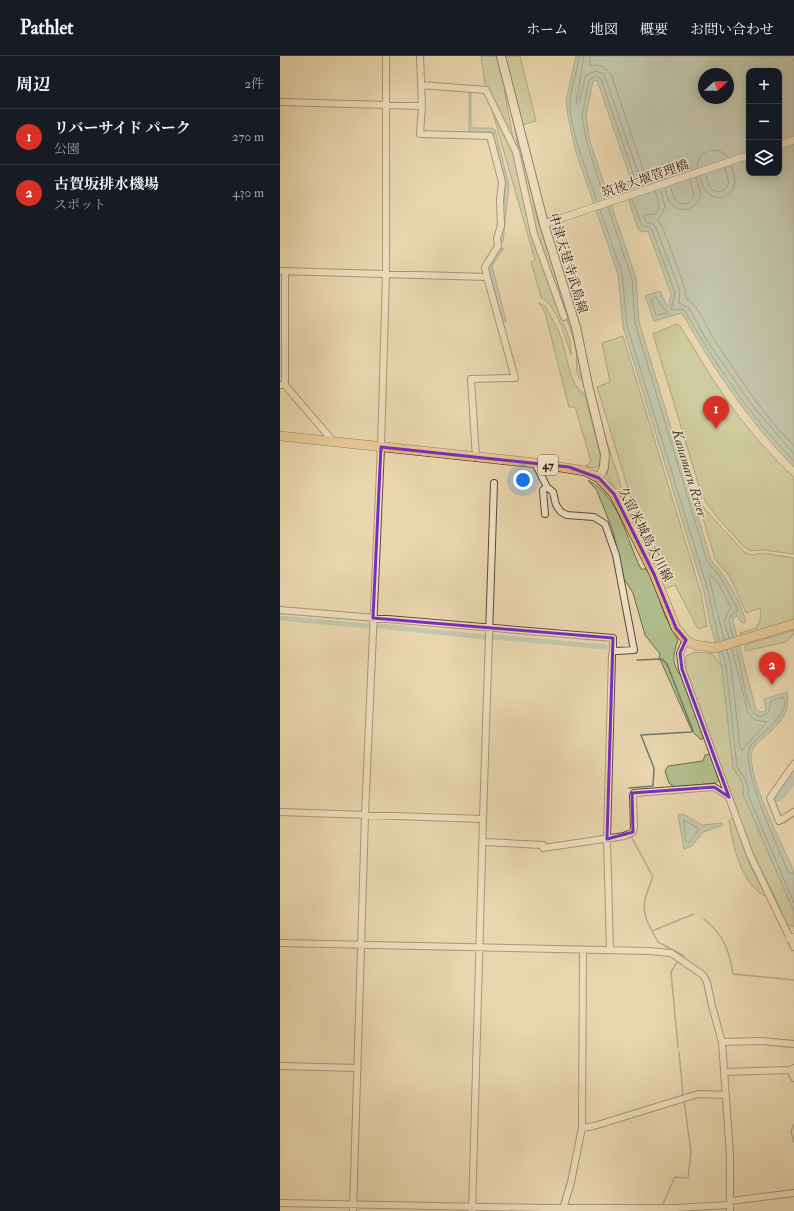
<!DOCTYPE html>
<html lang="ja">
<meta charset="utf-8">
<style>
:root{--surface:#171b24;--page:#242831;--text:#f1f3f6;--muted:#9ea1a6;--line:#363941;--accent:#d93025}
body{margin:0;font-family:"IM FELL Double Pica","Noto Serif JP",serif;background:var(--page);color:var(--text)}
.controls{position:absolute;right:12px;top:12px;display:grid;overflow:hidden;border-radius:8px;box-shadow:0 2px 10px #0003}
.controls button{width:36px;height:36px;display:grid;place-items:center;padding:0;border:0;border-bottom:1px solid var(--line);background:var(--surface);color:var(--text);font:20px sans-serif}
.compass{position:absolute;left:418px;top:12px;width:36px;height:36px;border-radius:50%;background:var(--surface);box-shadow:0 2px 10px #0003;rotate:69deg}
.you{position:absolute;left:243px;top:424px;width:14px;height:14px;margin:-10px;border:3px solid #fff;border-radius:50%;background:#1a73e8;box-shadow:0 0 0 6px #1a73e833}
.badge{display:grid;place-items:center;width:26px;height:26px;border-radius:50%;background:var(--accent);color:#fff;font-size:13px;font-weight:700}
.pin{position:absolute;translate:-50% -33px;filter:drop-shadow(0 1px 2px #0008)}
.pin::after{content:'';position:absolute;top:21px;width:14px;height:12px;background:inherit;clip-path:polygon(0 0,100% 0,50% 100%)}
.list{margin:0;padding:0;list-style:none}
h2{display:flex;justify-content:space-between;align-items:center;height:52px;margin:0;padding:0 16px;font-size:17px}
h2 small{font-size:13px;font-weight:400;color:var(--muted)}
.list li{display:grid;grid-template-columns:26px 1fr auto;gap:12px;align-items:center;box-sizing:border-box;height:56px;padding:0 16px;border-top:1px solid var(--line)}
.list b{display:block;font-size:15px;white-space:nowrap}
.list p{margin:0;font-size:13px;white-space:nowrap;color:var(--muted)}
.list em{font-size:13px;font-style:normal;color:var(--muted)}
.icon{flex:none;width:22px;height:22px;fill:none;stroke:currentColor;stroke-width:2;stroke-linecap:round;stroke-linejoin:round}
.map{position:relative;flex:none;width:514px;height:1155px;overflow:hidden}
header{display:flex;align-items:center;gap:24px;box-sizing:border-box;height:56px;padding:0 20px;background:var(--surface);border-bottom:1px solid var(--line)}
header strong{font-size:19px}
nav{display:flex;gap:22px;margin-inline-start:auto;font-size:14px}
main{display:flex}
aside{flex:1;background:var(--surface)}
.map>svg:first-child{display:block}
</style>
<header>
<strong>Pathlet</strong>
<nav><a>ホーム</a><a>地図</a><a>概要</a><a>お問い合わせ</a></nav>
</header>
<main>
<aside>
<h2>周辺<small>2件</small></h2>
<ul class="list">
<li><span class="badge">1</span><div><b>リバーサイド パーク</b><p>公園</p></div><em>270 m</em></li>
<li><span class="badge">2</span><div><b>古賀坂排水機場</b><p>スポット</p></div><em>430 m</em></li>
</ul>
</aside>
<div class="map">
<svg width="514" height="1155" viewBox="0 0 514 1155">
<rect width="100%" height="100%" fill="#e9d5ae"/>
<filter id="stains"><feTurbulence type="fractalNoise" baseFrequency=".005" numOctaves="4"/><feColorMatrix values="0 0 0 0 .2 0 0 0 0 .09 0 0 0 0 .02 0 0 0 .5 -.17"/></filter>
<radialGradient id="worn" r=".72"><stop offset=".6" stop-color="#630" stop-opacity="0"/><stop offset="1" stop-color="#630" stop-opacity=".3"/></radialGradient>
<!-- green -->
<path fill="#b1be8e" stroke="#6e6d4f" d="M201,0H218L225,26L224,33L234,87L205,28Z
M225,0H240L256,65L243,69Z
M229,41L250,124L256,159L288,255L286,256L256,175L246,136Z
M210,47L233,94L265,215L290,285L291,299C285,281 278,252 261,241L251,206L255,204Z
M259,247L265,250C271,261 278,272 282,284C288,302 288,327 305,339L321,402L320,408L315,412L306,410L311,405L295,351H289L265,257Z
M287,264L291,266L296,281L302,322L300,323C294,315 298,305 296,295C294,284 291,274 287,264Z
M397,268L400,270C415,293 428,317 444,340C464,369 488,397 514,421V498L483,494L470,495L464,491L435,459L422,440L373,278Z
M343,280L421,537L427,570L418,573L395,529L385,533L368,498L317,331L330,326L322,287Z
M320,365L356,475L342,442L327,420L329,406Z
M308,424C340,441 346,483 361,513H366L371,520L385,560L398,584C393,598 391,607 401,620L424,680L421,684L412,675L379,601L380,598L365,579L353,537L344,523L333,475L317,435Z
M417,442L424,452L464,496L471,499L483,497L514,502V564L461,581L460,577L476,572L480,564L481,552L466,557L450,521L435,503Z
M514,574V578L506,586L465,595V589Z
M415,596L433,598L442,611L453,712C458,719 466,729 463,738L514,856V871L506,868L497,845L473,798L406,614V600Z
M430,698L439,724L436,727L394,731L389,727L385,715L388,710L423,705L425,699Z
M453,762L471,812L485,837L484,840C460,825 453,790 449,764Z"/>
<!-- water -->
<path fill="#97b9ac" stroke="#6c7a6e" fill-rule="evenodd" d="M296,0H512L514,6V411C469,366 433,312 402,257L374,265L365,240L380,235L387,250L389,249L391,238L368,175L362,176L358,173L346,135L351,124L317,24L313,25L306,60L310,86L356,222L359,266L431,504C447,522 459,542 466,566L462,567L457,560L454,561L453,565L476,654L483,656L486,654L484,643L507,636C514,673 470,681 471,701C472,727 494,771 505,796C508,803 513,811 514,819C514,830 514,844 514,856L463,738C466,729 458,719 453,712L442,611L430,567L424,536L343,271L338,218L296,96L288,61L286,45ZM469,15H499V117H469L467,98L469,97ZM424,18H448V42H424Z
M189,33L191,34V70L193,72H211L215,74L229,129L223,186L220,187L226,127L213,80L210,76H189Z
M224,192L212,210L226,265L222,266L208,209L220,193Z
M403,758L422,769L442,767L443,769L423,776L412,790L404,793L398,759Z"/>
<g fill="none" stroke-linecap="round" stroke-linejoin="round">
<!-- shore -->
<path stroke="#626a5e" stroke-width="1" d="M299,0C298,15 291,30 290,45C289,74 308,118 317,145
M304,0L296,47L299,46L306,19L316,15L324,18L360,122L371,127
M310,0V9L323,10L331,18L364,116L372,120L377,125
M417,112C417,94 437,88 448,101
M426,118C427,122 428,128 430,131C436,140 446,135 449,127L445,112
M420,120C422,126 423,133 428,137C438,147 455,139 455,125C455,120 452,115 451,110
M382,123C382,106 402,100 412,113
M390,130C392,134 393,140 395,143C401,152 411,147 414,139L410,124
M385,132C386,137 388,143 391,147C399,158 417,154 420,140C421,134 418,127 416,122
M381,134L385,151L378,164L382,170L405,232L406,242C420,251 426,271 435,285C459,321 483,359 514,390
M375,135C378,144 382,151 374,158L365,159L364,161L366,166L373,168L376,172L400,235L399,247L409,252L427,285L472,349L514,398
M325,143L307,87L302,61L309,24L315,20L321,23L355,123L351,134
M352,143L362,170L369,171L372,174L395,237L391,254L401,253L405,255C436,309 470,361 514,405
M328,151L352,223L355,267L427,505L441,522L458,554L451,559L449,565L453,581
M320,154L342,217L347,270L428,534L439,585
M376,241L383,252L387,254V257L376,259L371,244Z
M444,584L429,521L430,519L437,525L451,551L444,565L449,582
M456,591C461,607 464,644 473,656C478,663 485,660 489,655L491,645L503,641L505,644C504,665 483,675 471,689C457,706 500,795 508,816L514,818
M447,594L451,610L460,692L462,694L487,666L475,664L468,657L452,593
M442,596L446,610L457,711C462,719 470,728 468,739L514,847
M404,764L419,773L409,787L406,785Z"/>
<!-- stream -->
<path stroke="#6c7a6e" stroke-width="1.5" d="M349,732L373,730L374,712L361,679L411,676L413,675L387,608L382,603L357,604
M504,767L514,760
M352,782L373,821C364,843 359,852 372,875L414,858
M424,863C444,879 449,894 453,918L514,924
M372,875L378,886L404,900
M398,991L391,916L398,905
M399,996L403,1039
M514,1068L511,1076L514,1086
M382,1150L395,1121L408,1122L411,1096L404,1044"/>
<!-- canal -->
<path stroke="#97b9ac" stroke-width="5" d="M0,562L88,570
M99,570L205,581
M214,581L325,591"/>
<!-- river -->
<path stroke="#97b9ac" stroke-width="9" d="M493,744L501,739L514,723"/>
<defs>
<path id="minor" d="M141,29L206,34L236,96L254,178L284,261
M0,46L142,50
M0,215L207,221L205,211L218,190L217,182L221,170L220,144L222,126L210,80L140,78L142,50L140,0
M5,215V329
M0,329H5L52,384
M196,402L191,323L235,322L207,221
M255,407L267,431L273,436L276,449L281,456L287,459L314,461L325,468L336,499L354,594L336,595L333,593L332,599L327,783L330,894
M265,458L263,434L267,431
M0,554L333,582V593
M406,584L400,597L402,613L470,799L514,891
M514,708L490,742L499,765L514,756
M0,756L203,763L192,1155
M203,763L214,427
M203,786L263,789V792L344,780L353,776L354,772L353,739L354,737L434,731L449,741
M0,887L369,895L391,897L423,919L427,926L432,950L442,986L450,1099V1155
M442,986L481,985L514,988
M0,1010L78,1012
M510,1014L514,1022
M444,1016L510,1014L514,1012
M302,1072L314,1070L418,1038L446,1039
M450,1145L514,1137
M0,1147L262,1152H396L449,1149
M283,1153L291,1126L302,1072L303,894
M73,1155L85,760L101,391L106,218V0"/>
<path id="tertiary" d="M499,89L514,84
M264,168L469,99
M509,882L514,881"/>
<path id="secondary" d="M221,0L264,168L296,271L308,329L325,398L324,411L319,422"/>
<path id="primary" d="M0,380L255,407L305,415L319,422L334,438L374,518L396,572L406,584L415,589L435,592L514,568"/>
</defs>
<!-- minor casing -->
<use href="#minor" stroke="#5b4a38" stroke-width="8"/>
<!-- tertiary casing -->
<use href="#tertiary" stroke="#5b4a38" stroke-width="8"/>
<!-- secondary casing -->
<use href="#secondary" stroke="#2c1c10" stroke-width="10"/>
<!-- primary casing -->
<use href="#primary" stroke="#2c1c10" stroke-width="10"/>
<!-- minor -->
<use href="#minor" stroke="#f1e4ca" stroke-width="6"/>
<!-- tertiary -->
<use href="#tertiary" stroke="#f1e4ca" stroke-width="7"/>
<!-- secondary -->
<use href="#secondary" stroke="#f1e4ca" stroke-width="8"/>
<!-- primary -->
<use href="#primary" stroke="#e4ba77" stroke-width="9"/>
</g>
<!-- marked area -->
<path d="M0 0H514V1155H0ZM101,391L289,411L319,422L334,438L374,518L396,572L406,584L400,597L402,613L449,741L434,731L352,737L353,776L327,783L333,582L93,562Z" fill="#e9d5ae" fill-opacity=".55" fill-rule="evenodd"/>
<path fill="none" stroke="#7b2cbf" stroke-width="3" stroke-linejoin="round" d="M101,391L289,411L319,422L334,438L374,518L396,572L406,584L400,597L402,613L449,741L434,731L352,737L353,776L327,783L333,582L93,562Z"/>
<g text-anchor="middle" stroke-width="3" stroke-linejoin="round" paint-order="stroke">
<!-- shield labels -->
<rect fill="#f1e4ca" stroke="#675848" stroke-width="1" x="258" y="399" width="20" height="20" rx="3"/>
<g font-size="12" font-weight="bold" fill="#2c1c10">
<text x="268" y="413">47</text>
</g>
<!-- street labels -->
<g font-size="13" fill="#2c1c10" stroke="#f1e4ca">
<text transform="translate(365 122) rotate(-19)" y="5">筑後大堰管理橋</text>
<text transform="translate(289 207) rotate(73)" y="5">中津天建寺武島線</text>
<text transform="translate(366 478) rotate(63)" y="5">久留米城島大川線</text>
</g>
<!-- water labels -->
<g font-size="14" font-style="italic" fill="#4c4b3f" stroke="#f1e4ca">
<text transform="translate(410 417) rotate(73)" y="5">Kanamaru River</text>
</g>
</g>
<rect width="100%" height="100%" filter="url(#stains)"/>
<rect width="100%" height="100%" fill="url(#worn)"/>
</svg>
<div class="controls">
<button>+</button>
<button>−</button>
<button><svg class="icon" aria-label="layers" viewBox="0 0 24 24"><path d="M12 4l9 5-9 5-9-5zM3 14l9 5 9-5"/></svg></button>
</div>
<svg class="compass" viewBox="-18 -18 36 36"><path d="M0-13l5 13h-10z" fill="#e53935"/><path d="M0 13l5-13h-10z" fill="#9ea1a6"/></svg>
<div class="you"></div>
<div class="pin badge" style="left:436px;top:373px">1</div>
<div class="pin badge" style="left:492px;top:629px">2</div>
</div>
</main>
